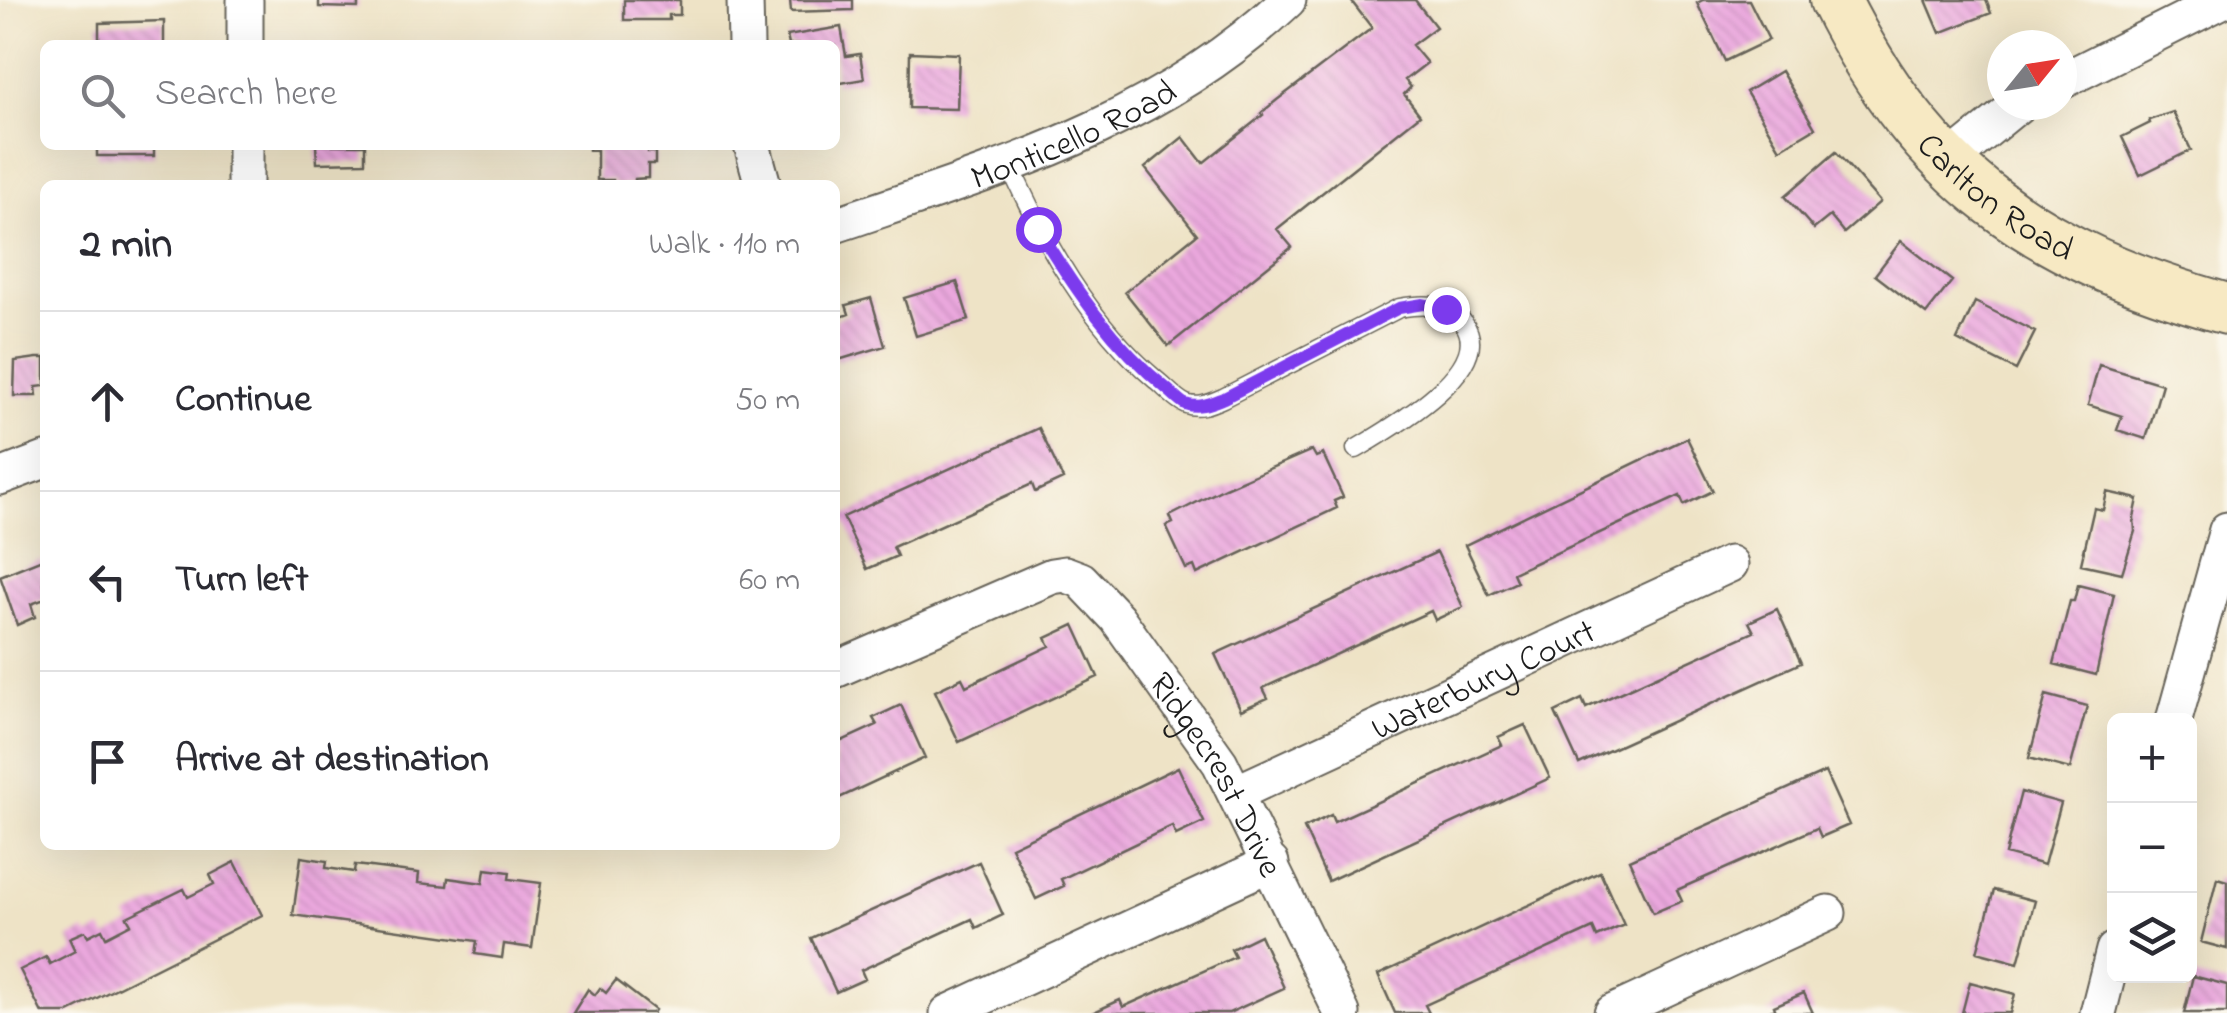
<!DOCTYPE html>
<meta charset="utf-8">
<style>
:root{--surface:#fff;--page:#f2f2f3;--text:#2b2b33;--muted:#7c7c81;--line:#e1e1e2}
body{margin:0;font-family:"Indie Flower",sans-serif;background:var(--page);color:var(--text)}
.controls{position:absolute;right:30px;bottom:30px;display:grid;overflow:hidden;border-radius:15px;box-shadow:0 10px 40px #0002}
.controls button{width:90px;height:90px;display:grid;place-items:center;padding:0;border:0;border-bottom:2px solid var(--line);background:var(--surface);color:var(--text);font:50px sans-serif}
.compass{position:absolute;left:1987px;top:30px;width:90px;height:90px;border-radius:50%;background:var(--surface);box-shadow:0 10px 40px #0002;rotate:60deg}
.stop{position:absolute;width:30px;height:30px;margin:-22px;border:8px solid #7c3aed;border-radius:50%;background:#fff}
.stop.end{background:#7c3aed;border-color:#fff;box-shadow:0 2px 10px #0008}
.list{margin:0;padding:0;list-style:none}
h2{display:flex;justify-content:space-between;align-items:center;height:130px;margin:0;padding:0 40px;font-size:42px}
h2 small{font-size:32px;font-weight:400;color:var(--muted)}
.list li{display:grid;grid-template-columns:65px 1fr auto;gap:30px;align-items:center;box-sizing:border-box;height:180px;padding:0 40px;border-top:2px solid var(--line)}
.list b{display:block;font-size:38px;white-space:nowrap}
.list em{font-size:32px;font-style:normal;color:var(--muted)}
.icon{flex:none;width:55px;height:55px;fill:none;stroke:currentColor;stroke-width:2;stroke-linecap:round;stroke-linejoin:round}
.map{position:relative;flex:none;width:2227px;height:1013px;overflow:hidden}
.search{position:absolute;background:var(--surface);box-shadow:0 10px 40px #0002;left:40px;top:40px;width:800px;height:110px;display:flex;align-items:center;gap:25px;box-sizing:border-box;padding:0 35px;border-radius:15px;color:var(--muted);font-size:38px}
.panel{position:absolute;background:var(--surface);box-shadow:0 10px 40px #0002;left:40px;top:180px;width:800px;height:670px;border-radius:15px}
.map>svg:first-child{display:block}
</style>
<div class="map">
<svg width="2227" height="1013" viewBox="0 0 2227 1013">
<defs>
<pattern id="building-back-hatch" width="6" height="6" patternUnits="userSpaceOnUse" patternTransform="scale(2.5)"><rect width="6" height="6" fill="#eba8de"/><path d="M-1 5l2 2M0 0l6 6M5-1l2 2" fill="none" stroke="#c990be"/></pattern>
</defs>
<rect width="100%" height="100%" fill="#fbf7ec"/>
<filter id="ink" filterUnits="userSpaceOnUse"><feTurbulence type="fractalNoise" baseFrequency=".01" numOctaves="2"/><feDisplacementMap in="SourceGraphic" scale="20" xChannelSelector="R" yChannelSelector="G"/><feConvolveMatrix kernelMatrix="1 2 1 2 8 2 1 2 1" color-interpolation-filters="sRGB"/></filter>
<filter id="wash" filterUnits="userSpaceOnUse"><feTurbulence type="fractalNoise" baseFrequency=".0048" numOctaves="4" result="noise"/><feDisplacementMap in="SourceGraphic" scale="40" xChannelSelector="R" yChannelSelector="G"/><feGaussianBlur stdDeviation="2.25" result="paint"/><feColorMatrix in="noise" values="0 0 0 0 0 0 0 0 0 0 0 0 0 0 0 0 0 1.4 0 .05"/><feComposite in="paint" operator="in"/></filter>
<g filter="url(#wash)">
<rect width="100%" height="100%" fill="#eee3c6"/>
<g id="blocks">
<!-- building -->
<path fill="url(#building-back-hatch)" d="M319,0H358V8L319,7Z
M624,0H680V15H669V20H624Z
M790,0H853V10L791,12Z
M1355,0H1415L1436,27L1412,45L1427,63L1405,80L1411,87L1404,94L1420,115L1277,229L1292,247L1168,346L1125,292L1197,234L1145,168L1183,137L1203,163L1263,115L1261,113L1277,100L1372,28L1352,2Z
M1703,0H1749L1769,40L1725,61L1697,3Z
M1926,0H1986L1991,13L1940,33Z
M164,21V45H99V23Z
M841,27L846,56L860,54L864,79L835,84V45H789L787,36Z
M910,52L959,54L957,109L909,108Z
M1781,71L1815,128L1780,149L1746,92Z
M2173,112L2191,150L2140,175L2122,137L2150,123L2149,120Z
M97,145H154V156H97Z
M316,145H365V162L317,163Z
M589,145H648V152H655V164H648V178L635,179V185H613V180H597V150H589Z
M1836,152L1880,202L1844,233L1830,216L1814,229L1785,196Z
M1901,241L1952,281L1926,314L1875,275Z
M957,282L969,320L916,336L904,298Z
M871,298L885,346L835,361V319L849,314L846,305Z
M1975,302L2035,332L2016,370L1957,340Z
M37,358H45V386L36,387L37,396H14L15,361Z
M2099,365L2162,384L2146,439L2117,430L2122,416L2088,405Z
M1039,428L1063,479L1035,492L1032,484L893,547L897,556L867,569L843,517Z
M1687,438L1713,491L1684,505L1680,496L1541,560L1513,573L1517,582L1489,595L1465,545Z
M1312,450L1316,457L1323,454L1343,497L1334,501L1337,508L1197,574L1194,566L1186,569L1166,526L1173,523L1170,516L1225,488Z
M2107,492L2138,499L2134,518L2135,531L2122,573L2081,564L2094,508L2103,510Z
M1437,552L1463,607L1435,620L1431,611L1263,688L1268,698L1241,710L1215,654Z
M42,559L45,599L31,604L35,617L17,625L0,576Z
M2078,585L2114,594L2096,675L2054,664L2070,601H2074Z
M1777,609L1801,663L1579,764L1555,712L1582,699L1586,708L1754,632L1749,622Z
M1074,625L1098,677L959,742L935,691L962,678L966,686L1050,646L1046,638Z
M2046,695L2087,706L2070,769L2029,758Z
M901,705L925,758L835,800V744L877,725L873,718Z
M1525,725L1550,778L1328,881L1304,828L1331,815L1334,822L1502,745L1498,737Z
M1178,767L1204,822L1176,835L1172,826L1061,879L1064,886L1036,899L1011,847Z
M1825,772L1849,825L1821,837L1817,828L1677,890L1682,901L1653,913L1629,860Z
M2021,792L2061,803L2044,865L2005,854Z
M301,857L327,861L326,868L354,872L355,865L419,873L418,883L447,886L448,878L483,883L485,869L510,872L509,879L541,883L532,948L504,944L502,958L475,954L477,941L293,915Z
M235,862L262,915L67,1013H42L20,970L46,957L50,964L75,951L69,938L85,931L88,936L102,929L106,937L131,924L127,917L184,889L188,897L214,884L210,875Z
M979,862L1003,915L976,928L972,919L861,970L865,979L836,992L811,938Z
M1600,872L1624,925L1597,937L1593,928L1425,1005L1429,1013H1395L1378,975Z
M2217,878L2227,881V949L2201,942Z
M1994,890L2035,901L2018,963L1977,952Z
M1260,935L1284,988L1229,1013H1092L1120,1000L1123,1007L1235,957L1231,949Z
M2193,976L2227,985V1013H2184Z
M616,980L655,1010L653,1013H573L588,989L595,995L600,988L606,993Z
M1970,982L2015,994L2010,1013H1962Z
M1804,993L1813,1013H1766L1775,1009L1774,1006Z"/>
</g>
</g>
<g filter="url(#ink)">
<use href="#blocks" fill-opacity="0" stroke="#666258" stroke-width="2.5"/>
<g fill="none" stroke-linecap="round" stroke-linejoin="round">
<defs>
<path id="lane" d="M1010,166C1045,244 1089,323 1156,380C1165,387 1176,400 1186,404C1199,409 1211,403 1223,398L1399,308C1422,304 1450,302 1464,324C1496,369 1388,430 1356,449"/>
<g id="street">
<path d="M245,0V45"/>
<path d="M745,0L746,45"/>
<path d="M2062,81L2223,0"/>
<path d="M245,145V185"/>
<path d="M752,145L763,185"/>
<path d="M1948,162L2018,105"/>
<path id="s1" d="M835,225C999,169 1159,123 1288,0"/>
<path d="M0,477L45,460"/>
<path id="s2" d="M835,670L1052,576L1065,574L1081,580L1117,618L1220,763L1342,1013"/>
<path d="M2174,720L2227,530"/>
<path id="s3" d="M1236,793L1730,564"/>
<path d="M948,1013L1271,863"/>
<path d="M1612,1013L1828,913"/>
<path d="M2098,1013L2114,950"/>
</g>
<g id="secondary">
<path id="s4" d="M1835,0C1924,179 2037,256 2227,309"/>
</g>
</defs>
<!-- lane casing -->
<use href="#lane" stroke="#666258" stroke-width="21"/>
<!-- street casing -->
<use href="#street" stroke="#666258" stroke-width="39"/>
<!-- secondary casing -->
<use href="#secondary" stroke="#666258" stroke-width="54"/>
<!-- lane -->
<use href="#lane" stroke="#fff" stroke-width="18"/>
<!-- street -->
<use href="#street" stroke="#fff" stroke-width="35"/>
<!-- secondary -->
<use href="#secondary" stroke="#f7e9c3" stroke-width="50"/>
</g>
</g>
<g fill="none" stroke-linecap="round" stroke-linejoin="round" filter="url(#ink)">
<!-- route -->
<path stroke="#7c3aed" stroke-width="12" d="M1038,229C1074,288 1113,345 1167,389C1172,393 1179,401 1185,404C1199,409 1211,403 1224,398L1399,308L1423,304L1446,309"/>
</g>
<g text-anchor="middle" stroke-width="8" stroke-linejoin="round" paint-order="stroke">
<!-- street labels -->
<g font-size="35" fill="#1c1c1c" stroke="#fbf7ec">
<text dy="12" stroke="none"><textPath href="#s1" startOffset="255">Monticello Road</textPath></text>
<text dy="12" stroke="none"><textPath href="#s4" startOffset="258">Carlton Road</textPath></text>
<text dy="12" stroke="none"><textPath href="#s3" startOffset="272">Waterbury Court</textPath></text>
<text dy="12" stroke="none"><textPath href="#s2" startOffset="505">Ridgecrest Drive</textPath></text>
</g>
</g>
</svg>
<div class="controls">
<button>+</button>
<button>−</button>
<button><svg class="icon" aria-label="layers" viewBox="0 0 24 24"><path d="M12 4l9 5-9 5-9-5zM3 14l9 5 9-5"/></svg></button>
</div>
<svg class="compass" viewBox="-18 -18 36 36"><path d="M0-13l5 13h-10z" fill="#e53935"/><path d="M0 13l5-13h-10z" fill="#7c7c81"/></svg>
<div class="stop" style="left:1038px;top:229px"></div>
<div class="stop end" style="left:1446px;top:309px"></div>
<div class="search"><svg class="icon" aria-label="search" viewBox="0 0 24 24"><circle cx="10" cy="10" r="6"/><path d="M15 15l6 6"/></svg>Search here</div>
<section class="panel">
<h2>2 min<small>Walk · 110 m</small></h2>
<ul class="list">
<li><svg class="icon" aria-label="ahead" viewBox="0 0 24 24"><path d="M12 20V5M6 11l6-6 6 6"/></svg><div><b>Continue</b></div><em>50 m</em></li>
<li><svg class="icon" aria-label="left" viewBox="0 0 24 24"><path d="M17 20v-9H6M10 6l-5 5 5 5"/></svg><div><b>Turn left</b></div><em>60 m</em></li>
<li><svg class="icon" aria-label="arrive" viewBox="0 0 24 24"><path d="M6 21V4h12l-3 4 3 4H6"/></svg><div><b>Arrive at destination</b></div></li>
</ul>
</section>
</div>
